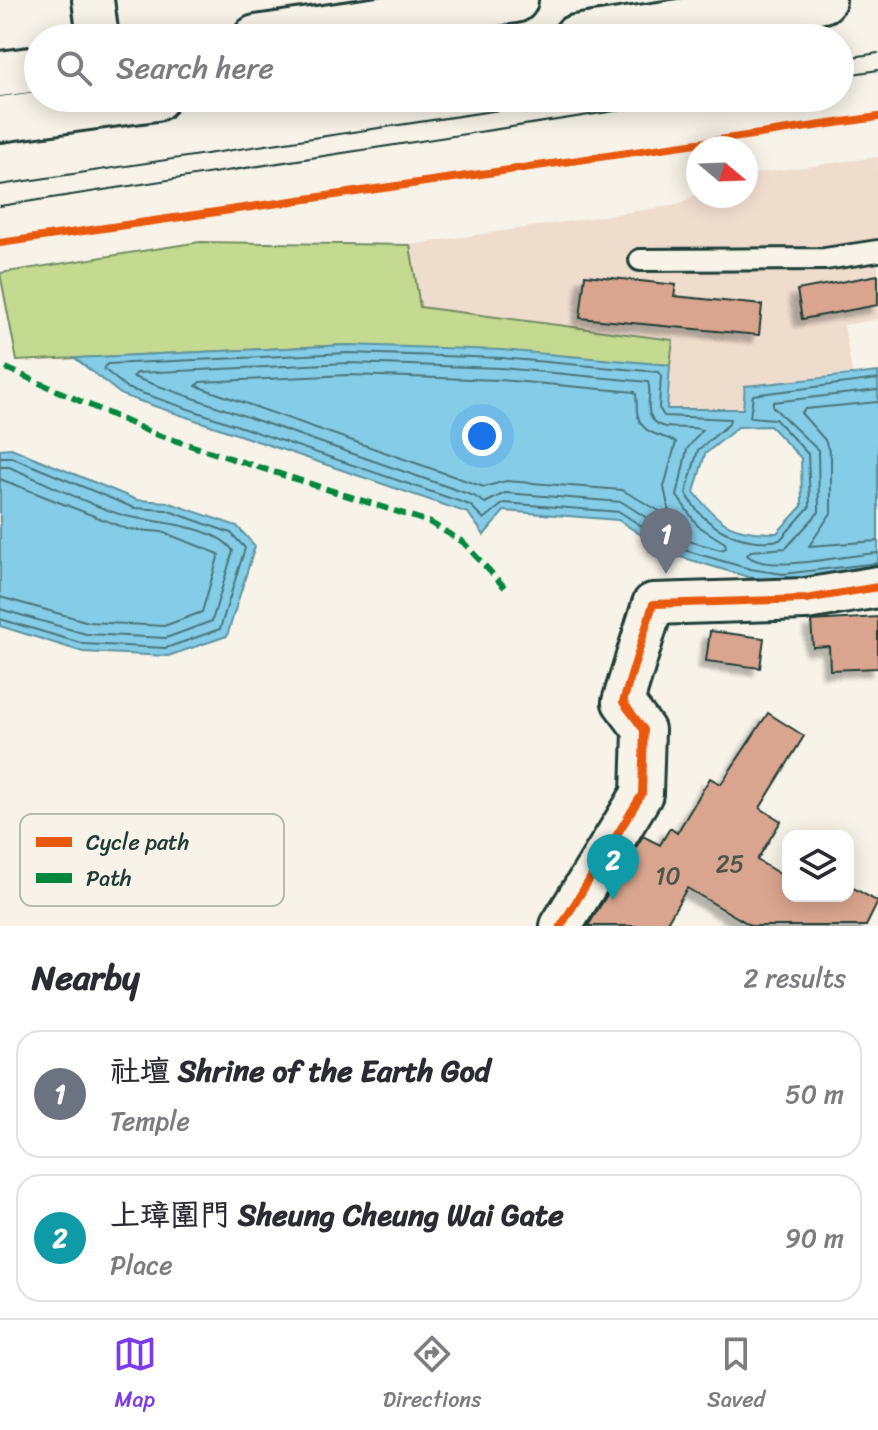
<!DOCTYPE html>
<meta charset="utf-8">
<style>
:root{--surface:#fff;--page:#f7f7f7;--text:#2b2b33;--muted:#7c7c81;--line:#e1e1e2;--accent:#7c3aed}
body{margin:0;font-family:Sriracha,"LXGW WenKai TC",sans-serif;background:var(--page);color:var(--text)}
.controls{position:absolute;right:24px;bottom:24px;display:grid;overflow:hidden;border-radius:16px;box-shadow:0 4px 20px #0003}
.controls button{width:72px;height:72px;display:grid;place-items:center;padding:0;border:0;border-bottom:2px solid var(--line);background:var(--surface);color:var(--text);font:40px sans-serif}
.compass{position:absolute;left:686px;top:136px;width:72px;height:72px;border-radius:50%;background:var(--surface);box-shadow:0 4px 20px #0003;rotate:109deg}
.you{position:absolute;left:482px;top:436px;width:28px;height:28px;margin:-20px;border:6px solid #fff;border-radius:50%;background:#1a73e8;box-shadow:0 0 0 12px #1a73e833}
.badge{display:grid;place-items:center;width:52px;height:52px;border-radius:50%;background:var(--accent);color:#fff;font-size:26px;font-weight:700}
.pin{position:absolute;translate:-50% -66px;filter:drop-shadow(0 2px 4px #0008)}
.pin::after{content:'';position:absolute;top:42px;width:28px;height:24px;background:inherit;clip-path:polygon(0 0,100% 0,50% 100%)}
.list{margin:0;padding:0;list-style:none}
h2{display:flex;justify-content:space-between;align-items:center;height:104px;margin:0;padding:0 32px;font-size:34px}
h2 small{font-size:26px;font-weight:400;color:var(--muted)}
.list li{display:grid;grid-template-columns:52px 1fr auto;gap:24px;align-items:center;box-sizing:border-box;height:128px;margin:0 16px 16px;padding:0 16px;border:2px solid var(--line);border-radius:24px}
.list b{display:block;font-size:30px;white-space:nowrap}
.list p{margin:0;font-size:26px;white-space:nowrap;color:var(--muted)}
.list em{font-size:26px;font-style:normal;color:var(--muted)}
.icon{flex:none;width:44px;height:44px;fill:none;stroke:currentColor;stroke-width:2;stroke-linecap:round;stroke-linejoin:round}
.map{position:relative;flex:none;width:878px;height:926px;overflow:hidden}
.search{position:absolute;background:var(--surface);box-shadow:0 4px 20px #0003;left:24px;right:24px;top:24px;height:88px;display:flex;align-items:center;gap:20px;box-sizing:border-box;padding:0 28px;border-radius:44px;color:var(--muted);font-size:30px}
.sheet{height:392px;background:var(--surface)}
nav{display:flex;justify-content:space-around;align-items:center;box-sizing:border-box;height:112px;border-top:2px solid var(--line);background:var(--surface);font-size:22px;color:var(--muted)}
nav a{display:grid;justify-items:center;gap:4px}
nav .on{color:var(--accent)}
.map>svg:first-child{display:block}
</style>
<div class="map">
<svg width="878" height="926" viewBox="0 0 878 926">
<defs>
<filter id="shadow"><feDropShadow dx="-7" dy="7" stdDeviation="2" flood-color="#0004"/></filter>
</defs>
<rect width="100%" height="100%" fill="#f7f3e8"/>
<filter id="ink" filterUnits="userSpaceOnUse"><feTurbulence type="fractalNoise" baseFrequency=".0125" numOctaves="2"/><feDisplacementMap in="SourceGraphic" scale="16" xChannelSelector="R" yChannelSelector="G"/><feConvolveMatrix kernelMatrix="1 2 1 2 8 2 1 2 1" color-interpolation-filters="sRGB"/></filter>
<g filter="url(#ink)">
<!-- built -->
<path fill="#eedccd" d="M878,157V319L844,325L852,373L745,386L743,409H667L672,340L420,307L410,245L677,205L698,194L746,196V175Z"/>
<!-- green -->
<path fill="#c4da90" stroke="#728c62" stroke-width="2" d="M200,242L410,245L420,307L673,340L670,365L347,345L17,361L0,273Z"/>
<!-- water -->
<path fill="#85cce6" stroke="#5c939f" stroke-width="2" fill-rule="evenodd" d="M347,345L502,350L670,365L667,409H743L745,386L878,372V571L782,582L748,577L671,554L618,520L504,511L484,535L468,513L122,395L75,358ZM770,426L801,458L802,506L777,533C734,533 721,527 694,492L705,454L738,427Z
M11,448L137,500L167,502L237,526L255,546L227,636L168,656L83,652L0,626V449Z"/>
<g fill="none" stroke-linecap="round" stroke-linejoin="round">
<!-- shore -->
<path stroke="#48767b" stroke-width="2" d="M348,363L501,368L648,382C652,392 646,403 650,414C657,436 687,423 702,430L687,449L677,496L698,526L725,543L726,548L721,550L678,538L622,502L505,493L485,503L474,496L133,377L137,373Z
M348,375L500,380L635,392C638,399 636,404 637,412C641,436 661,434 676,442L664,487L669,511L663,513L622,490L506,481L484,487L196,386L200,382Z
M878,379L753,395L750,417L775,419L808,454L810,506L780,540C742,546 704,529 686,493L698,450L729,424L730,419L664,416L659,408L661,376L658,372L502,358L348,353L107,364L104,369L127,388L470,505L484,519L504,503L620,512L674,547L750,569L783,574L878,563
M878,390L773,402V407L818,450L819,512L786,548L751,551L747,555C767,575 849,554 878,553
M878,402L805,409L801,413L825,440L831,457V513L809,546L878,541
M0,457H11L134,508L166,510L231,533L245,548L220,629L166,648L84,644L0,619
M0,467H9C41,480 106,514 136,518C161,522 219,528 233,551L212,621L166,638L86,634L0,609
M0,479L127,529L162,532L219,554L202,612L164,626L89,622L0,597"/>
</g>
<!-- building -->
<path fill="#daa58e" stroke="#1f3d34" stroke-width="2" filter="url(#shadow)" d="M585,275L676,285L674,296L762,305L759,335L580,318Z
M878,275V305L802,319L797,290Z
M878,617V668L830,670L829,646L813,647L811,621Z
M710,631L764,638L760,668L706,661Z
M768,713L804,736L760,808L781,821L757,860L788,879V896H848V885L878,902L866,926H752L687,888L665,926H588L643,836L660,845L670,828L677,833L710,778L721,784Z"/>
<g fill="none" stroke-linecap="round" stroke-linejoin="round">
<defs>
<path id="service" d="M640,260L825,259L878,251"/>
<path id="minor" d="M93,0L98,38
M561,926L642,794L644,730L623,702L653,604L806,599L878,587"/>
<path id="tertiary" d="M256,38L515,0
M575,38L823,0
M0,74L38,69
M0,119L156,98"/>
</defs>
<!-- service casing -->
<use href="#service" stroke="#1f3d34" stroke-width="26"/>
<!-- minor casing -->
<use href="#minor" stroke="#1f3d34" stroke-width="46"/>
<!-- tertiary casing -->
<use href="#tertiary" stroke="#1f3d34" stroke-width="50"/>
<!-- service -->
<use href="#service" stroke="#f7f3e8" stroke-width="20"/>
<!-- minor -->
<use href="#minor" stroke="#f7f3e8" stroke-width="40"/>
<!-- tertiary -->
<use href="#tertiary" stroke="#f7f3e8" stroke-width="44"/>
<!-- tram -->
<path stroke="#1f3d34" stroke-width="2" d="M840,59L878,53
M840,76L878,70
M0,185L579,98
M0,206L699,98"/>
<!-- quiet -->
<path stroke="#00873e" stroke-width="6" stroke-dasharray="12 6" stroke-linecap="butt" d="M6,368L152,433L429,522L463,542L508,591"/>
<defs>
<path id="cycleway" d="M0,243L878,117
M561,926L642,794L644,730L623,702L653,604L806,599L878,587"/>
</defs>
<!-- cycleway casing -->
<use href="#cycleway" stroke="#f7f3e8" stroke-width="13"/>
<!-- cycleway -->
<use href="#cycleway" stroke="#e8590c" stroke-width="8"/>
</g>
</g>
<g text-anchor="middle" stroke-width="7" stroke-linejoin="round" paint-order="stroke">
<!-- number labels -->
<g font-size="24" fill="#4e574a">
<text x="730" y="872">25</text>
<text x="668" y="884">10</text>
</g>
</g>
<!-- legend -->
<rect x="20" y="814" width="264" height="92" rx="12" fill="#f7f3e8" stroke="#b6bcb2" stroke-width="2"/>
<rect x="36" y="837" width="36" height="10" fill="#e8590c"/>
<rect x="36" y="873" width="36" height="10" fill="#00873e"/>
<g font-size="22" fill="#1f3d34">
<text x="86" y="850">Cycle path</text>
<text x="86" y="886">Path</text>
</g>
</svg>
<div class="controls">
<button><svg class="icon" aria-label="layers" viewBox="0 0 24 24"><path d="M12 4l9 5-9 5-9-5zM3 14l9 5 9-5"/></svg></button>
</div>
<svg class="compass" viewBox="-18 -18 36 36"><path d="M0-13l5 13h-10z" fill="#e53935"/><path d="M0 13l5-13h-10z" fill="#7c7c81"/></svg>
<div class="you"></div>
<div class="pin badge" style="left:666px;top:574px;background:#6b7280">1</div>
<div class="pin badge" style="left:613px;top:900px;background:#0f9aa8">2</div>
<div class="search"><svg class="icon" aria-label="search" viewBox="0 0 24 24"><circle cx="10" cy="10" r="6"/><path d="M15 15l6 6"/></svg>Search here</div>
</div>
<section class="sheet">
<h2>Nearby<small>2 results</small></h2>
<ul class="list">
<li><span class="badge" style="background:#6b7280">1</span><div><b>社壇 Shrine of the Earth God</b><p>Temple</p></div><em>50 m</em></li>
<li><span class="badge" style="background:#0f9aa8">2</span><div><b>上璋圍門 Sheung Cheung Wai Gate</b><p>Place</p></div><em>90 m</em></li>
</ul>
</section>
<nav>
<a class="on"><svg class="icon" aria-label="map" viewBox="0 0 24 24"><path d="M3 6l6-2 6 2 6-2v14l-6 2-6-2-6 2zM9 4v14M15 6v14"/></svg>Map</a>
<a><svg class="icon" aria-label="directions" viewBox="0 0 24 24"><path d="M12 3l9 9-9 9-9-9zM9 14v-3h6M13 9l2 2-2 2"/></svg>Directions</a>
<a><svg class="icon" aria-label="saved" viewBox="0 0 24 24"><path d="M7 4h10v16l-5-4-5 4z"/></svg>Saved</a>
</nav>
